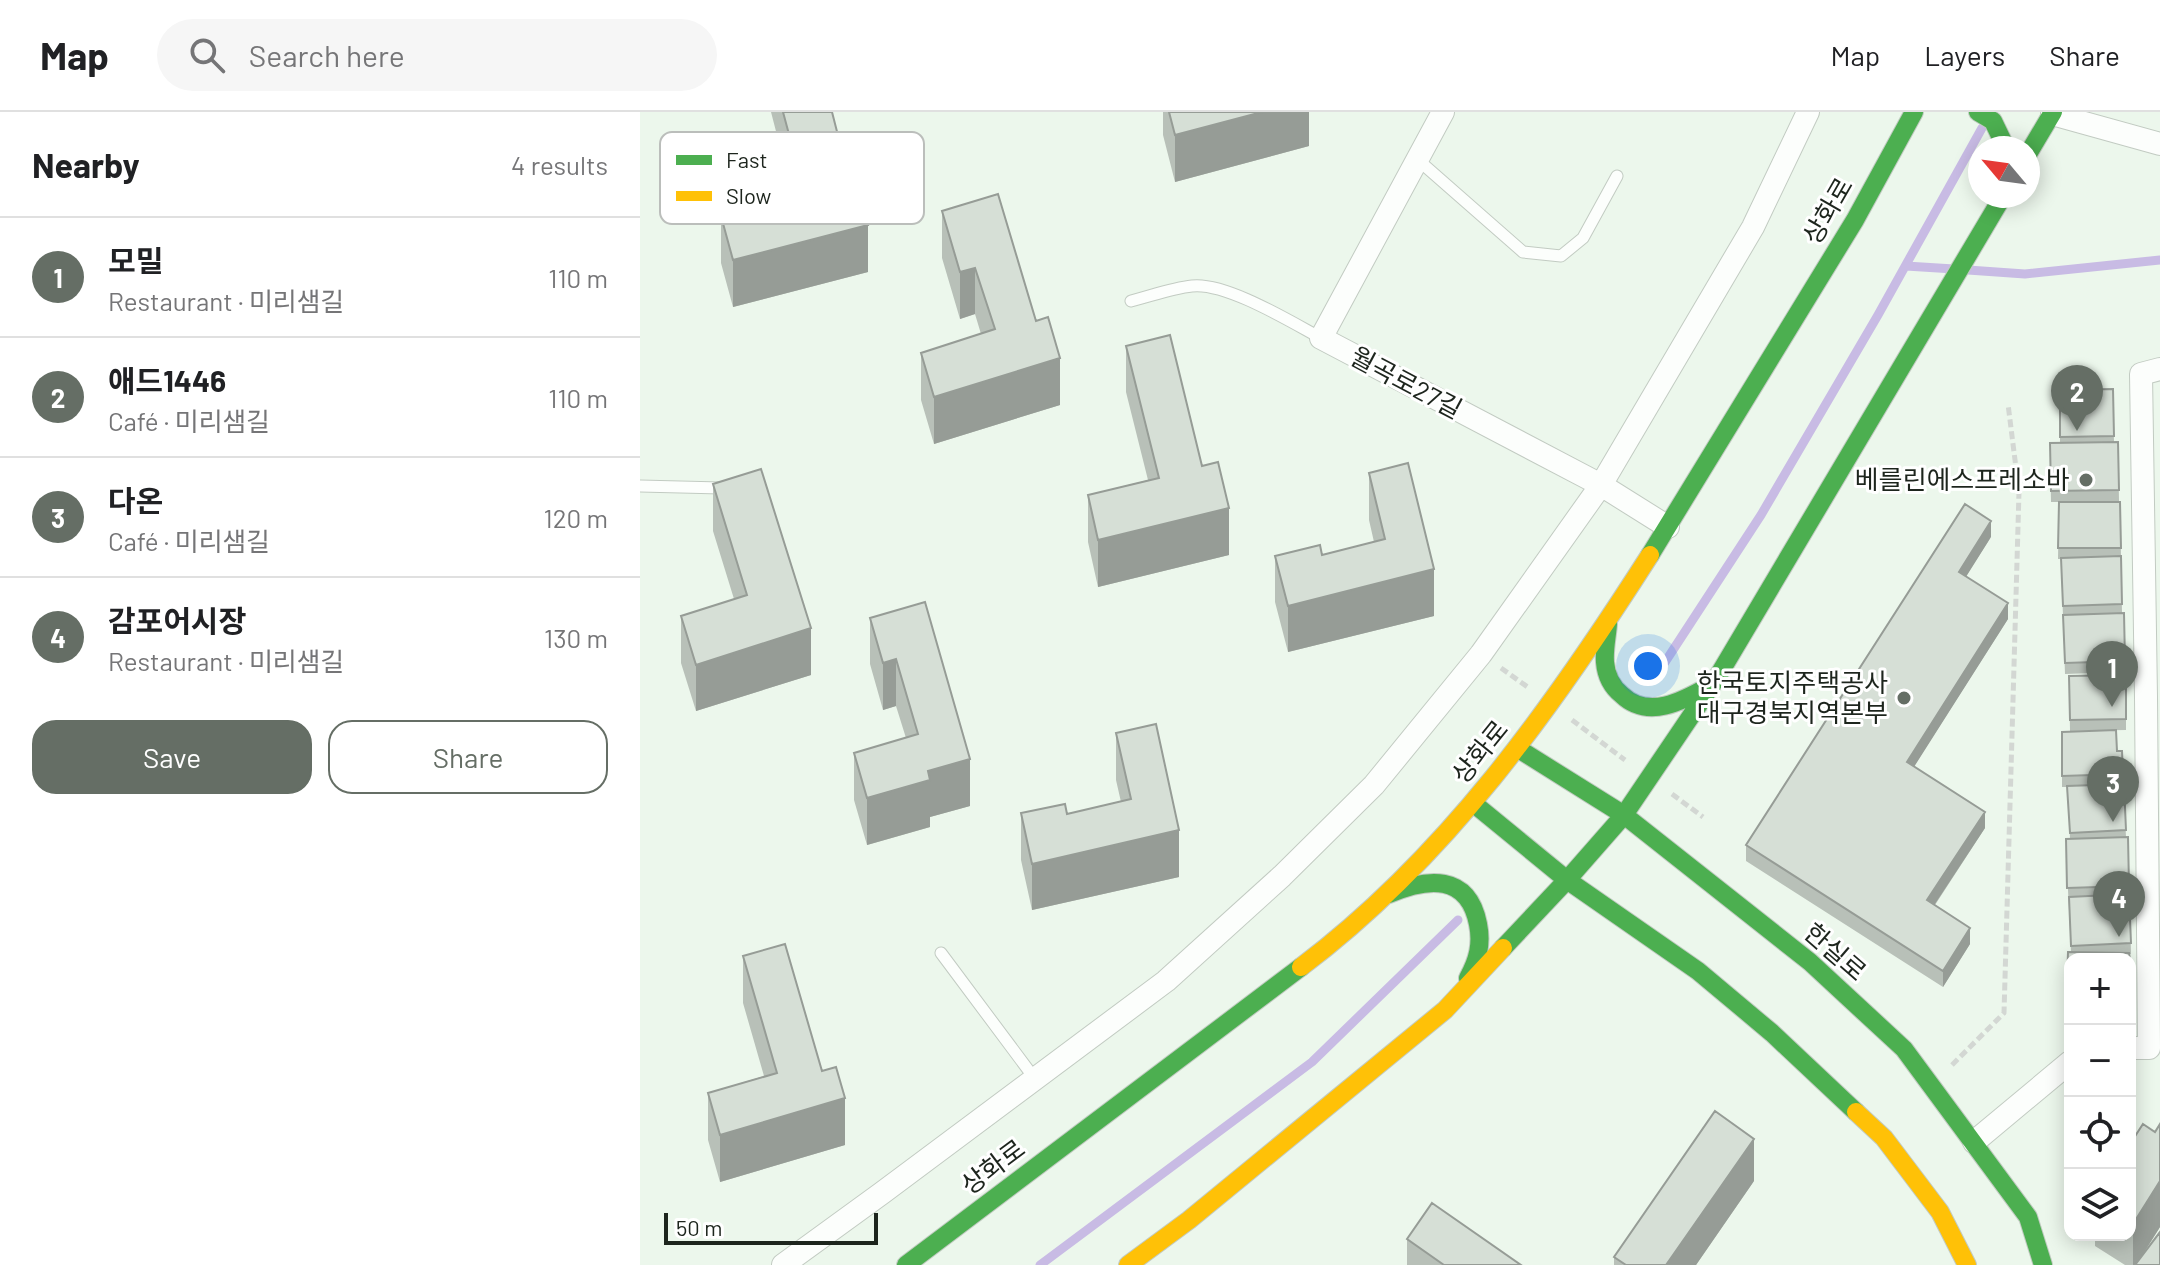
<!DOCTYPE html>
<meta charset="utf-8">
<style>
:root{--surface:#fff;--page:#f6f6f6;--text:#202124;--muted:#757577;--line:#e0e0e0;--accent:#656e65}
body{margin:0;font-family:Barlow,"Noto Sans KR",sans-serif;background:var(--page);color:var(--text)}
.controls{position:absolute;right:24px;bottom:24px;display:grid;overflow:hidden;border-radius:16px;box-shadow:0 4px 20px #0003}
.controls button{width:72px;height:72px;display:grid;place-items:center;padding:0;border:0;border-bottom:2px solid var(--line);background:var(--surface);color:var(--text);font:40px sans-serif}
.compass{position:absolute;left:1328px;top:24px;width:72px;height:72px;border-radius:50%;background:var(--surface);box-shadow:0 4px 20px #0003;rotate:299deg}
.scale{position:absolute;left:24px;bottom:20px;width:214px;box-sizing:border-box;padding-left:8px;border:4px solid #1d251d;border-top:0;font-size:22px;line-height:28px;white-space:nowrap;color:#1d251d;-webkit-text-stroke:6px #fff;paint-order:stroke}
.you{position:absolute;left:1008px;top:554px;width:28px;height:28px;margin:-20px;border:6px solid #fff;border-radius:50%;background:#1a73e8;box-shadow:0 0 0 12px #1a73e833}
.badge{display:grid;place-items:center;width:52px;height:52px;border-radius:50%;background:var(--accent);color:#fff;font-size:26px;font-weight:700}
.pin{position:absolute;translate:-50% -66px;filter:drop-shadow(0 2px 4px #0008)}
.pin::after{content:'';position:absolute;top:42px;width:28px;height:24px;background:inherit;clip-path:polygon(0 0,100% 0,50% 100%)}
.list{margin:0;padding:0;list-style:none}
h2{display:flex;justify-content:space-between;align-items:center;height:104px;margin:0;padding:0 32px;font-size:34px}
h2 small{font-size:26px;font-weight:400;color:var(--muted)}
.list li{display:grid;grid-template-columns:52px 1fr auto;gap:24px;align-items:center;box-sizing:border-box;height:120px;padding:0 32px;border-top:2px solid var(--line)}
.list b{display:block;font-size:30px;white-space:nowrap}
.list p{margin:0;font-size:26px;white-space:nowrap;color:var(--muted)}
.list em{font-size:26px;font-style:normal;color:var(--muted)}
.actions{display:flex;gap:16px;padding:24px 32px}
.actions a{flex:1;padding:18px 0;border:2px solid var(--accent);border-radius:24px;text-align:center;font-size:28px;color:var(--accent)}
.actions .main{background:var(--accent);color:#fff}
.icon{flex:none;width:44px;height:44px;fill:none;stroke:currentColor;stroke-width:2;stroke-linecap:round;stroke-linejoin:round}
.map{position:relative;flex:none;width:1520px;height:1153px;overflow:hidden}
header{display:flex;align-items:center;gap:48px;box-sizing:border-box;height:112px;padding:0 40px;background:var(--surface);border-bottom:2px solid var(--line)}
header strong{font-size:38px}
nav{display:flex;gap:44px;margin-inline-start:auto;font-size:28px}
.search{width:560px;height:72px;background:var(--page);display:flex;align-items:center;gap:20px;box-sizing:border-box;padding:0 28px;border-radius:44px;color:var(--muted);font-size:30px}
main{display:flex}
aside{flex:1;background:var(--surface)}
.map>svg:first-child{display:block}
</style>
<header>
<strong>Map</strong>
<div class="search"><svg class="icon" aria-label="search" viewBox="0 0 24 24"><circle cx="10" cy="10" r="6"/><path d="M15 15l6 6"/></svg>Search here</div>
<nav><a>Map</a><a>Layers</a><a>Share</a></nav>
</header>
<main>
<aside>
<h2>Nearby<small>4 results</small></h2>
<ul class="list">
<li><span class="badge">1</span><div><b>모밀</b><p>Restaurant · 미리샘길</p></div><em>110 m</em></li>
<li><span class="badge">2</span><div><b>애드1446</b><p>Café · 미리샘길</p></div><em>110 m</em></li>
<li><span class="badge">3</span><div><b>다온</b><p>Café · 미리샘길</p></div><em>120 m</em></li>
<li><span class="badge">4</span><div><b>감포어시장</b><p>Restaurant · 미리샘길</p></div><em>130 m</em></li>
</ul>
<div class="actions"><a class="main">Save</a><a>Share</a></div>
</aside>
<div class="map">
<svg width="1520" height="1153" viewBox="0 0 1520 1153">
<rect width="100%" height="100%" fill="#ecf7ec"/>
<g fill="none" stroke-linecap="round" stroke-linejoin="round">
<!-- stream -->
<path stroke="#c8bbe4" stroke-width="9" d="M1266,154L1314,157
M1328,158L1385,162L1520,148
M1016,564L1121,403L1238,203L1342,16
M400,1153L672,950L818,808"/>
<defs>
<path id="lane" d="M777,47L883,140L921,144L943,126L977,64
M491,189C511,184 532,176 552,174C586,170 651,210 681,226
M0,374L81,376
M301,841L395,967"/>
<path id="street" d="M803,0L681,226L961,373L1028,415
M1412,2L1520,32
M1490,936H1509L1506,585L1501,262L1520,257
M1334,1030L1430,950
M143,1153L242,1081L526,869L642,764L734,673L841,542L961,373L1113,115L1168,0"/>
<path id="fast" d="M1338,0L1353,9L1366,36
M1388,42L1413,0
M1010,443L1215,108L1274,0
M968,512C967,525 964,537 965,550C966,563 972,575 982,583C1008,608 1043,589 1069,574
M877,636L984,703L1170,850L1264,937L1388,1105L1403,1153
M833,691L927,768L1058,859L1132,921L1216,1000
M749,782C787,766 828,761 838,812C842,832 838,848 828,866
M863,836L927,768L984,703L1078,564L1363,84
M266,1153L661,855"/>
<path id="slow" d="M661,855C806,746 913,595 1010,443
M1216,1000L1244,1026L1300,1100L1327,1153
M488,1153L549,1108L805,898L863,836"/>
</defs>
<!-- lane casing -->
<use href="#lane" stroke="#c2cbc2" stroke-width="13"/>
<!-- street casing -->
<use href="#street" stroke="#c2cbc2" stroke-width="24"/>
<!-- fast casing -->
<use href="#fast" stroke="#c2cbc2" stroke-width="20"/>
<!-- slow casing -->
<use href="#slow" stroke="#c2cbc2" stroke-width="20"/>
<!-- path -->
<path stroke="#d3d7d3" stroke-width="5" stroke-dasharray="8 4" stroke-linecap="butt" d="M861,556L889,576
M932,608L985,648
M1032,682L1063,705
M1312,953L1364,901L1379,380L1368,292"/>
<!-- lane -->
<use href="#lane" stroke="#fcfefc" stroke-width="11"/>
<!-- street -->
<use href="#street" stroke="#fcfefc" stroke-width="22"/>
<!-- fast -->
<use href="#fast" stroke="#4caf50" stroke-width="18"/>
<!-- slow -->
<use href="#slow" stroke="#ffc107" stroke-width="18"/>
</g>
<!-- wall -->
<path fill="#b8c0b8" d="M131,0H192L204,71L228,160L93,195L81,151V104L153,85Z
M523,0H669V34L535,70L523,23Z
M302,99L420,293L294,332L281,288V241L341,222L335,202L320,207L302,146Z
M486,234L562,354L589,443L458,475L448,430V383L508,368L486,280Z
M1473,277L1474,330H1478L1479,389L1432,390H1480L1482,501H1484L1485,560L1425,562L1421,447H1418L1419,390H1411L1410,331H1420V278Z
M729,361L794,504L648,540L635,490V444L682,443L734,430L729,408Z
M73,372L171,563L56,599L41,551V504L94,487L73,419Z
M1351,425L1326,464L1368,507L1274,654L1345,716L1295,793L1330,832L1303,875L1106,749V733Z
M285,490L330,694L290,705V715L227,733L214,688V641L266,626L256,594L243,598L230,552V506Z
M1486,563V618L1430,619L1429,564Z
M1422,620L1477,639H1482L1486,725H1488L1491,842L1430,847V909H1426L1428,840H1431L1426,737L1430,726L1427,675H1422Z
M476,621L539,765L392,798L381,748V701L427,702L481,690L476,668Z
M103,844L182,959L205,1033L80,1070L68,1028V981L124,964L103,891Z
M1520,1012V1115L1502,1144L1520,1153H1485L1455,1134V1123H1490V1032L1515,1020Z
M1114,1069L1056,1153H974V1145Z
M767,1127L881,1153H767Z"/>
<!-- shaded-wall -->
<path fill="#969c96" d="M622,0H669V34L535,70V23Z
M204,47V94L192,97V50Z
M228,113V160L93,195V148Z
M335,156V202L320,207V160Z
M420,246V293L294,332V285Z
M589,396V443L458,475V428Z
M1351,409V425L1319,476V460Z
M794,457V504L648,540V494Z
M1368,491V507L1267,666V650Z
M171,516V563L56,599V553Z
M256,547V594L243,598V551Z
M330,647V694L290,705V715L227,733V686L288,659Z
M1345,700V716L1287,804V788Z
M539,718V765L392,798V752Z
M1330,816V832L1303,875V859Z
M205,986V1033L80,1070V1023Z
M1114,1027V1069L1056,1153H1026Z
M1520,1069V1115L1496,1153H1493V1112Z"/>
<!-- building -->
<path fill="#d6dfd6" stroke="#969c96" stroke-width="2" d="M143,0H192L204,47L192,50L197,73L216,68L228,113L93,148L81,104L165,82Z
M529,0H622L535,23Z
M358,82L396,209L408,205L420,246L294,285L281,241L355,217L335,156L320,160L302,99Z
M530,223L562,354L578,350L589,396L458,428L448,383L519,366L486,234Z
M1473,277L1474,324L1420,325V278Z
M1478,330L1479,378L1411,379L1410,331Z
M768,351L794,457L648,494L635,444L680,433L682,443L745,427L729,361Z
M121,357L171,516L56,553L41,504L107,483L73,372Z
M1419,390H1480L1481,436H1418Z
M1325,392L1351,409L1319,460L1368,491L1267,650L1345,700L1287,788L1330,816L1303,859L1106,733Z
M1481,444L1482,492L1423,494L1421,446Z
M285,490L330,647L288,659L290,668L227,686L214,641L278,622L256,547L243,551L230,506Z
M1484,501L1485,549L1425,551L1423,503Z
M1486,563V607L1430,608L1429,564Z
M516,612L539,718L392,752L381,701L425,692L427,702L491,687L476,621Z
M1476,618L1477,639H1482L1483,662L1422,664V620Z
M1484,672L1486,718L1430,721L1427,674Z
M1488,725L1489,774L1427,776L1426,727Z
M1489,782L1491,831L1431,834L1429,785Z
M145,832L182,959L196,955L205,986L80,1023L68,981L137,961L103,844Z
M1428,840L1489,841L1490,847H1430V898H1426Z
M1075,999L1114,1027L1026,1153H986L974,1145Z
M1503,1012L1515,1020L1520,1012V1069L1493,1112L1490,1110V1032Z
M792,1091L881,1153H804L767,1127Z
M1520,1120V1153H1495Z"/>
<!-- markers -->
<g fill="#656e65" stroke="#fff" stroke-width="3">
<circle cx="1446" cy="368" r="8"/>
<circle cx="1264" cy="586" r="8"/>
</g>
<g text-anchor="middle" stroke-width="6" stroke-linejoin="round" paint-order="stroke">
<!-- street labels -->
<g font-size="26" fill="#1d251d" stroke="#fff">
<text transform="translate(1188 99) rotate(-60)" y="9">상화로</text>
<text transform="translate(766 271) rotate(28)" y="9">월곡로27길</text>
<text transform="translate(840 640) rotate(-51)" y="9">상화로</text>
<text transform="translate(1195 840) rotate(41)" y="9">한실로</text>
<text transform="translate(353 1055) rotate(-37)" y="9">상화로</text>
</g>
<!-- poi labels -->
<g font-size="26" fill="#1d251d" stroke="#fff" text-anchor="end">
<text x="1430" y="377">베를린에스프레소바</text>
<text x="1248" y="580">한국토지주택공사<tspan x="1248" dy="30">대구경북지역본부</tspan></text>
</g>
</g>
<!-- legend -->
<rect x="20" y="20" width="264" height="92" rx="12" fill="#fff" stroke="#bbbebb" stroke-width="2"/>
<rect x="36" y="43" width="36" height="10" fill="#4caf50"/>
<rect x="36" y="79" width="36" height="10" fill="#ffc107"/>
<g font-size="22" fill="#1d251d">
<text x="86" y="56">Fast</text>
<text x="86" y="92">Slow</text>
</g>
</svg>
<div class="controls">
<button>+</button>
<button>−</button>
<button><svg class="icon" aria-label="locate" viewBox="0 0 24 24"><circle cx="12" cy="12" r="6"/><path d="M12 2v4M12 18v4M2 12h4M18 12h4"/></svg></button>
<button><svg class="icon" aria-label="layers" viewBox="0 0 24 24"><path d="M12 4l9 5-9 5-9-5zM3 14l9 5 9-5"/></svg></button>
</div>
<svg class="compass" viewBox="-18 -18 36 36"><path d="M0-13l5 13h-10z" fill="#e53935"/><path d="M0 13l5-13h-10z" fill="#757577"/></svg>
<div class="scale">50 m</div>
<div class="you"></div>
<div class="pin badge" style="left:1472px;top:595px">1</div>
<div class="pin badge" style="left:1437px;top:319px">2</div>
<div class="pin badge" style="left:1473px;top:710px">3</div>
<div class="pin badge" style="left:1479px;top:825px">4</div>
</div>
</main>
